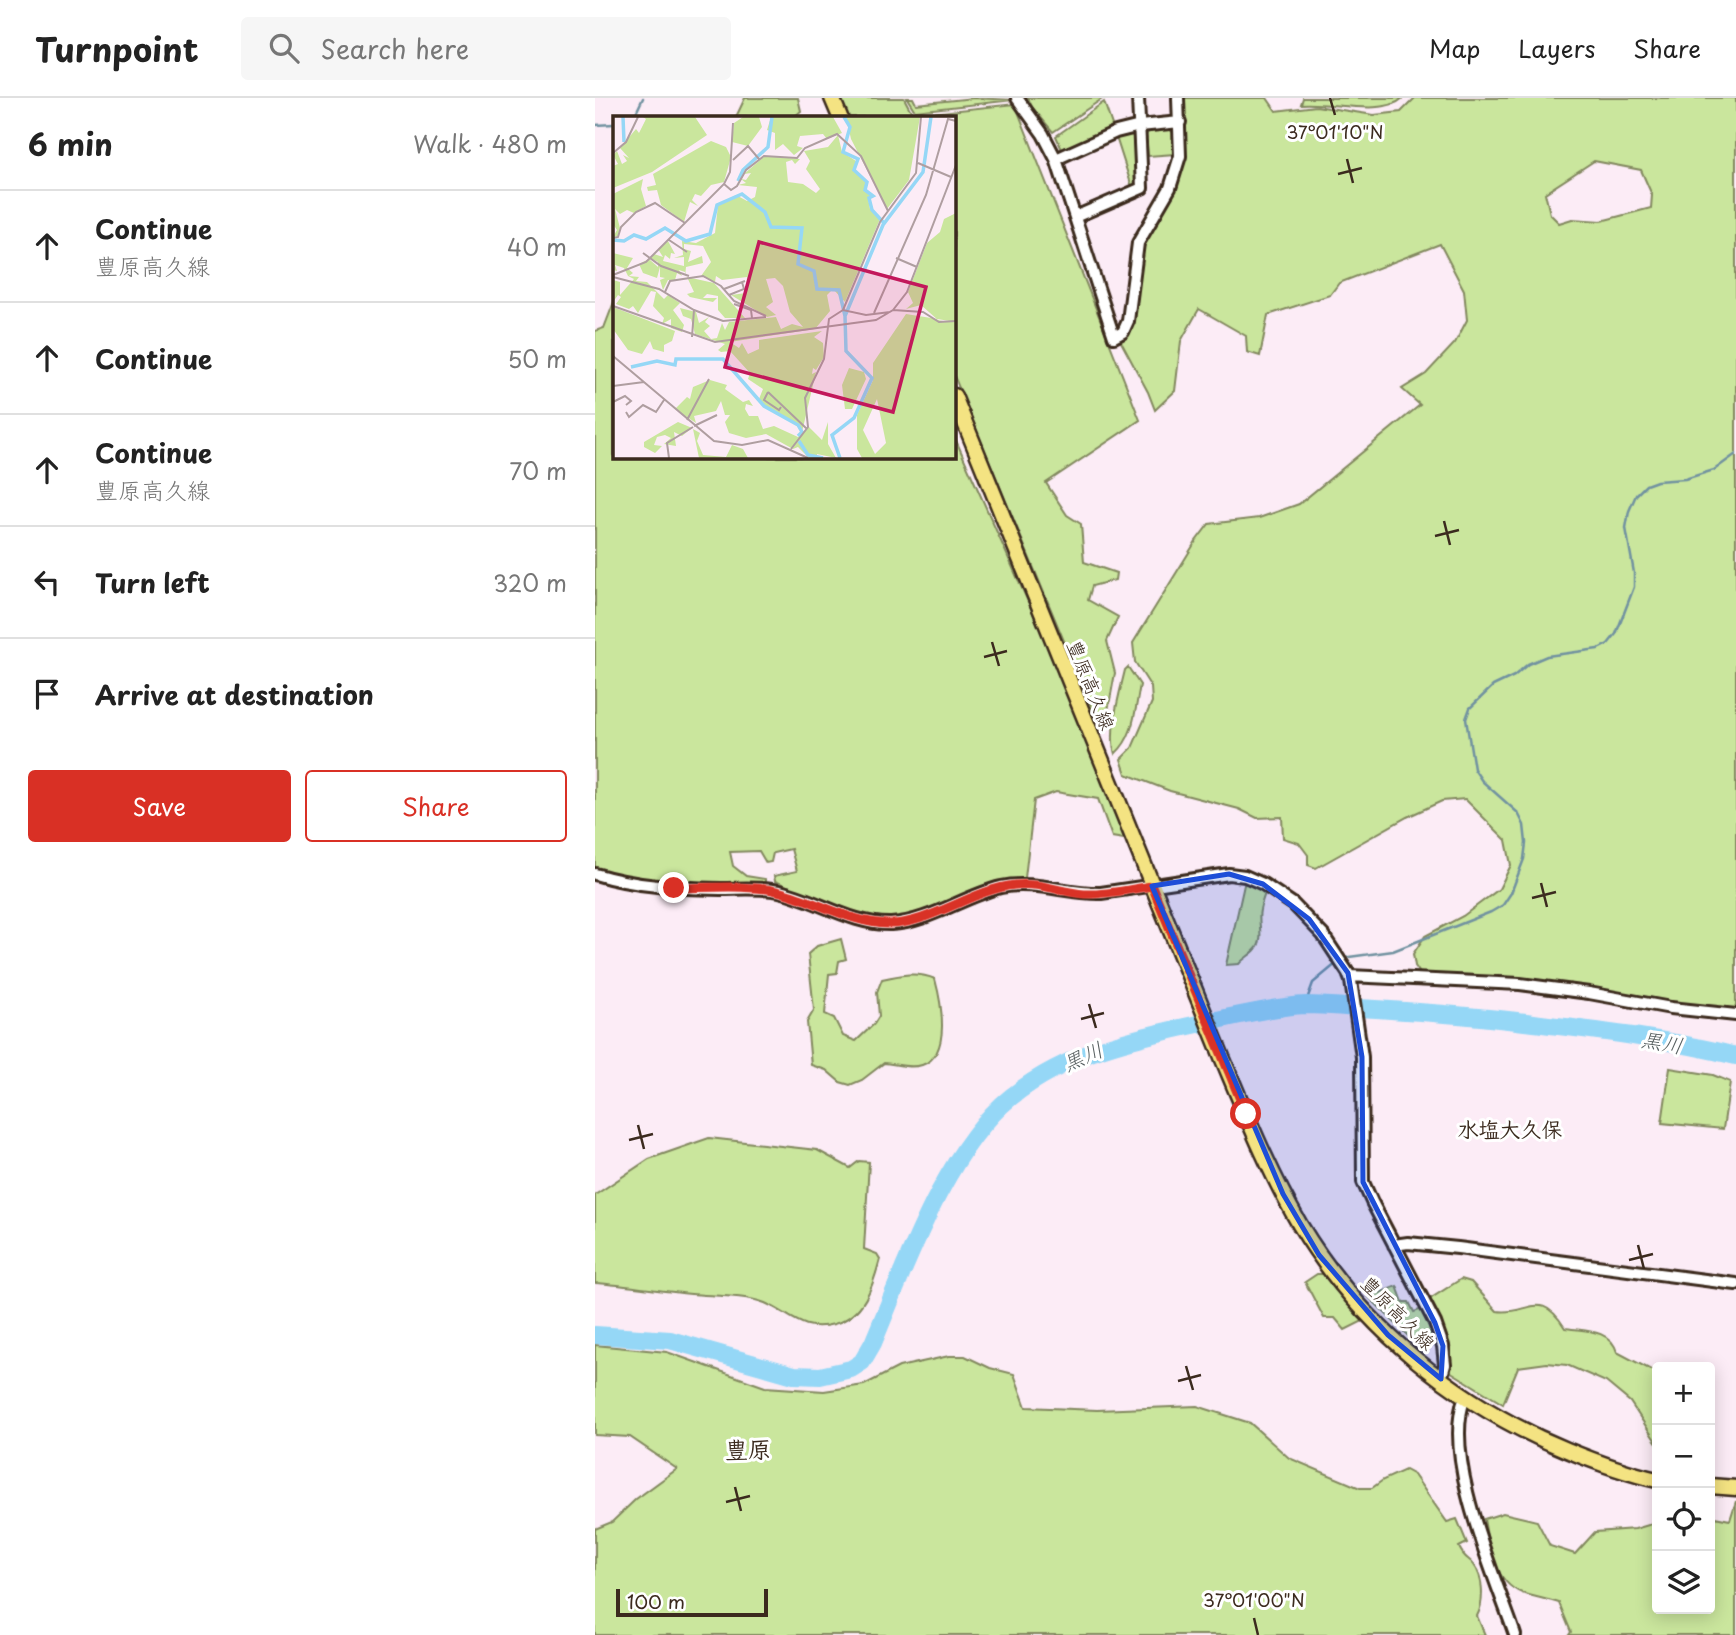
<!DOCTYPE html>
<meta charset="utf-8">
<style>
:root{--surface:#fff;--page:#f6f6f6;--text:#222;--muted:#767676;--line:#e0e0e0;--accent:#d93025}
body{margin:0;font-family:"Playpen Sans","Klee One",sans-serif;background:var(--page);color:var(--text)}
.controls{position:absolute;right:21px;bottom:21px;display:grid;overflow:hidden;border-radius:7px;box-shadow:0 4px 18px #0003}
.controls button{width:63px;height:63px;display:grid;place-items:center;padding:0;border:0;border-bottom:2px solid var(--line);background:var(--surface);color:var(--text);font:35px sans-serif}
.scale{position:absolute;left:21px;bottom:18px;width:152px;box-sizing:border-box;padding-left:7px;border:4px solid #3b2a1e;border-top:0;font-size:19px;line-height:24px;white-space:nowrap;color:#3b2a1e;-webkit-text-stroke:5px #fff;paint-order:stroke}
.stop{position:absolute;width:21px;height:21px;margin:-16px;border:5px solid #d93025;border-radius:50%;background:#fff}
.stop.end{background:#d93025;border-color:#fff;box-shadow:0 2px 7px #0008}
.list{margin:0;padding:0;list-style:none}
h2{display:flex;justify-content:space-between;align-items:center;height:91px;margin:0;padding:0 28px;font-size:30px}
h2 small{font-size:23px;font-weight:400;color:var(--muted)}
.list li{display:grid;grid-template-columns:46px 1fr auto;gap:21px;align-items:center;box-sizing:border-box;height:112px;padding:0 28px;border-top:2px solid var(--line)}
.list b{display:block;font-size:26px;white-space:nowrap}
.list p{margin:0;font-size:23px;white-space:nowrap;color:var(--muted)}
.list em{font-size:23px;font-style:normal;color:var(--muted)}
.actions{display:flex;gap:14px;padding:21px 28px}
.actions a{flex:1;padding:16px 0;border:2px solid var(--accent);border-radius:7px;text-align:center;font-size:24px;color:var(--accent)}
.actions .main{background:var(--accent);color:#fff}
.icon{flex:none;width:38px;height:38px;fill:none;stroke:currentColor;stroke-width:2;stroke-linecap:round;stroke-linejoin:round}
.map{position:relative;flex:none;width:1141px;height:1537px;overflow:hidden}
header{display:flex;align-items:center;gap:42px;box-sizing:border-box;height:98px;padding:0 35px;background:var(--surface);border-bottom:2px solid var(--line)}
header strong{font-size:33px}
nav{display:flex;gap:38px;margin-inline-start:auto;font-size:24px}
.search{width:490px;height:63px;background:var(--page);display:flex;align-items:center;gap:18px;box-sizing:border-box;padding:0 24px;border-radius:7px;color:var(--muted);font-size:26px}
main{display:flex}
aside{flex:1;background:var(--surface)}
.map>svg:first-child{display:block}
</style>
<header>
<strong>Turnpoint</strong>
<div class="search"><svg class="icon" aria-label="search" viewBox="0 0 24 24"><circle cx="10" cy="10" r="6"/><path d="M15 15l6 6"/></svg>Search here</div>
<nav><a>Map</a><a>Layers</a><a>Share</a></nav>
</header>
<main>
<aside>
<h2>6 min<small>Walk · 480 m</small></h2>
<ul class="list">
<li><svg class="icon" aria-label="ahead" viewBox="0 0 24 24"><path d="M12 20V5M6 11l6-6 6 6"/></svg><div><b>Continue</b><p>豊原高久線</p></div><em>40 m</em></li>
<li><svg class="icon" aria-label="ahead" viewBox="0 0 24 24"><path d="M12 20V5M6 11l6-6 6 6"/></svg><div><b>Continue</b></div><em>50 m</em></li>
<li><svg class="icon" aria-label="ahead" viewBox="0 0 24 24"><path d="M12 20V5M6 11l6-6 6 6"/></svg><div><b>Continue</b><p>豊原高久線</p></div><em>70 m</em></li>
<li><svg class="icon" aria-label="left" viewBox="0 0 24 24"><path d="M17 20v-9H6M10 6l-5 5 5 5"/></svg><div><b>Turn left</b></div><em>320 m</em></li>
<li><svg class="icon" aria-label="arrive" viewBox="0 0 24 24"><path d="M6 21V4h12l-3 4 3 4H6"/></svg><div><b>Arrive at destination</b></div></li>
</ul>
<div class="actions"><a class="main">Save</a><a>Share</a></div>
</aside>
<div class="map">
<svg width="1141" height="1537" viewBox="0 0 1141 1537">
<rect width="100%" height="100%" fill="#fcecf6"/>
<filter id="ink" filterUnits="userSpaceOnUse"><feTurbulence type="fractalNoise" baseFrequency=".0143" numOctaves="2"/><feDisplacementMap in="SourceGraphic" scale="14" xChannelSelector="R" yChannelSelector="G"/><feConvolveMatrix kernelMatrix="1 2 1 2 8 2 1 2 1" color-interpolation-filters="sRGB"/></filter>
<g filter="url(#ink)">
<!-- green -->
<path fill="#cae69d" stroke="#82885e" stroke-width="2" fill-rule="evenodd" d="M150,0H203L206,13L199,19H141Z
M245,0H309L318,17L420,6L545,322L451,385L472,417L486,426L489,464L521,475L520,482L497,488L493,502L523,519L512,543L520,575L512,618L501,620L359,278V19H253Z
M312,0H318L321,6L379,0L418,2L320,13Z
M433,0H507V1L458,34L437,9Z
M590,0H672L681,13L721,8L779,17L806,14L820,0H1141V912L827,878L820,868L818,856L830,838L868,818L904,791L916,767L911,742L870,701L847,703L812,719L721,770L713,767V757L704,745L688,740L687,719L662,720L644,711L575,693L531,676L526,661L537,650L557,604L556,589L540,564L538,545L601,443L614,426L664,420L704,406L825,307L807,291L831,276L860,245L872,222L869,192L845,146L744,185L735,197L673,217L665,258L652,254L651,238L604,211L586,243L580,293L560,312L553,294L525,242L534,234L541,210L548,151L589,55ZM999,63L1046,72L1057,97L1056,110L1006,123L977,121L964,125L955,116L950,95Z
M708,0H808C788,19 735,3 706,6Z
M509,4L518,30L468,54L461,38Z
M572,30L579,35L580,56L553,58L551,37L555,32Z
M534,34L541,40L542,86L537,89L521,39Z
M19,204V359H359V338L492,636L529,741L517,739L503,701L461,694L439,702L430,780L398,786L311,820L293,822L263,818L180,783L179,778L202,773L196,751L178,755L176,764L171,765L164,753L135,754L138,768L151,778L170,781V786L125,785L80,787L0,775V233L9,230Z
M533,569L545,587C540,611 540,638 520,656C513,634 525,594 530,572Z
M650,782L670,795C668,801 666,806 665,812C662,824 670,841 661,851C656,857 649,860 644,866L631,867Z
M246,841L251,861L244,863L242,875L234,876L230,916L239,920L248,938L261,943L279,926L284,918L282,894L287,881C305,877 323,873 340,881C346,903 357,957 327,967C315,971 301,966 289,965L267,982L255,987L245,984L231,972L216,967L212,924L219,912L213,856L222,848Z
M1075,970L1118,977L1135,984L1128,1031L1067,1025Z
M114,1040L222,1052L255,1070L264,1063L274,1064L269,1151L282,1156L285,1161C278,1188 269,1218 239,1226C207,1235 196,1216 170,1205C150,1197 117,1198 96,1196C64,1193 32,1187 0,1185V1097L54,1061Z
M722,1176H729L768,1223L750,1232L740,1220H729L710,1184Z
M866,1181L876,1184L902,1213C933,1218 945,1189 970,1230C990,1233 1015,1231 1022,1254L1062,1275V1345L1035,1304L1011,1284L972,1267L952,1265L923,1269L908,1306L853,1272C852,1246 845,1225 835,1201Z
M802,1188L808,1204H814L819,1214L830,1210L843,1240L830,1251L824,1249L774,1199Z
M0,1247L72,1254L170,1289L229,1293L269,1287L304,1269L354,1258H370L395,1270L419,1276L431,1309L502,1312L602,1308L655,1325L694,1360L765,1390H777L788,1382L810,1372L819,1377L852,1424L862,1421L872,1445L864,1449C870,1462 873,1459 879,1467C889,1480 889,1505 882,1518L890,1537H0V1431L17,1424L41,1401L82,1371L35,1339L0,1337Z
M1061,1393L1062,1511H1115V1418L1135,1422L1141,1403V1537H974L976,1534L964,1505C952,1501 939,1499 927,1495C900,1485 893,1447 889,1421L908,1415L942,1423L955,1448L980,1456L1000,1434L1040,1431L1057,1426Z"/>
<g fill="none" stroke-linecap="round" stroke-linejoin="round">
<!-- stream -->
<path stroke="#7192a0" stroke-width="2.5" d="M39,19L48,0
M0,27L19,26
M748,862L754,859L798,853L896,814L908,807L916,795L929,761L931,745L929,727L923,715L887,683L879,671L871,621L875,610L898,588L919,578L933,566L952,558L1003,551L1013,546L1021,536L1039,489V475L1031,430L1034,413L1041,397L1051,387L1062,383L1090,381L1119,372L1141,356
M710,907L718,885L742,865"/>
<!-- river -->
<path stroke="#95d7f6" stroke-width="18" d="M0,1237L75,1242L199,1277L225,1278L256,1271L267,1264L278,1245C310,1169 351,1051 416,999C475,952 547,938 617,923C646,917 682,908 711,907C729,907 747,909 764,910C817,913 869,917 922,923C995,932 1069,940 1141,958"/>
<defs>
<path id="minor" d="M422,0L448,36L461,61L519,239L528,234L533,223L543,145L575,90L585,58L583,0
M461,61L521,34L545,28L585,24
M480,119L547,90L543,0
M0,776C42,789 82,790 126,791C145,791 165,789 184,793C221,801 257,827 296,826C334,824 369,798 406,789C439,782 473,796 506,795L634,776L650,778L668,786L698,806L728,837L753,875L756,883L767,959L768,1084L777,1104L840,1225L848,1248L850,1267L846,1281
M754,878L925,886L994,895L1076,910L1141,917
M799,1147L813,1145L863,1150L1141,1186
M870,1299C846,1359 900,1478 920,1537"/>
<path id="major" d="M237,0L245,19
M359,298L627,959C651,1016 674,1074 705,1127C767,1230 862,1307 972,1352C1001,1364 1031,1375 1062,1382
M1115,1388L1141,1390"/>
</defs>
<!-- minor casing -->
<use href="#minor" stroke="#3b2a1e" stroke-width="16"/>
<!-- major casing -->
<use href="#major" stroke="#3b2a1e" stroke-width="19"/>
<!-- minor -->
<use href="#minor" stroke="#fff" stroke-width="10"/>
<!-- major -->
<use href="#major" stroke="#f4e382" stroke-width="14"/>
</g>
</g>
<g fill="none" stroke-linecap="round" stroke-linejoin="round" filter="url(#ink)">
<!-- route -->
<path stroke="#d93025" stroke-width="9" d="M79,790C110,790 156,786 186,794C221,803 256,825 293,826C333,827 379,791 420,787C443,784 466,794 489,796C511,797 535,791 557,788L651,1016"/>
</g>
<!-- marked area -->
<path fill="#1d4ed8" fill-opacity="0.2" stroke="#1d4ed8" stroke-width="5" stroke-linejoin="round" d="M634,776L668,786L714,821L753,875L767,959L768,1084L840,1225L848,1248L846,1281L793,1237L724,1157L688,1096L557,788Z"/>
<!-- ticks -->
<path fill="none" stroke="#3b2a1e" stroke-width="2.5" d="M735,0L740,17M752,61L758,85M743,76L767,70M849,423L855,447M840,438L864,432M397,544L404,568M389,559L412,553M946,785L952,809M937,800L961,794M494,906L501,930M486,921L509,915M43,1027L49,1051M34,1042L58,1036M1043,1147L1049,1171M1034,1162L1058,1156M591,1268L598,1292M583,1283L606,1277M140,1389L146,1413M131,1404L155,1398M659,1520L663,1537"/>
<g text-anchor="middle" stroke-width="6" stroke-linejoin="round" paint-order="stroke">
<!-- street labels -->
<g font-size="19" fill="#3b2a1e" stroke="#fff">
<text transform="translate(496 587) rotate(68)" y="7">豊原高久線</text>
<text transform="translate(803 1215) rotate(45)" y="7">豊原高久線</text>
</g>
<!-- water labels -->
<g font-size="21" font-style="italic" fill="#565e5f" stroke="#fff">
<text transform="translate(1067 945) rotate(10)" y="7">黒川</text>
<text transform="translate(488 959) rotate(-24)" y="7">黒川</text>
</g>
<!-- neighbourhood labels -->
<g font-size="21" font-weight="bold" fill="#3b2a1e" stroke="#fff">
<text x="915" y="1039">水塩大久保</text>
</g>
<!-- quarter labels -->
<g font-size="23" font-weight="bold" fill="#3b2a1e" stroke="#fff">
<text x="153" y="1360">豊原</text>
</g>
</g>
<!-- overview -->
<g transform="translate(18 18)">
<rect width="343" height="343" fill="#fcecf6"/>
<path d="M30,1H82L94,19L39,56L0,72V50L5,48L0,39L4,35L9,48L14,45L10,39L16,42L7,32L23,13L26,17L33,3ZM130,1H146L149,11L135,30L119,26L121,7ZM158,1H220L229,17L214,23L210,18L187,20L184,30L190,32L181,39L170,28L162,34V17L154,14ZM233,1H307L296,64L274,93L238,23ZM225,19L229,36L243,45L241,53L254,66L251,75L259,80L255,82L257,93L267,103L232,186L220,173L214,179L217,195L202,213L117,226L126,232L129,227L135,238L146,233V224L209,215L201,221L210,227L211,241L203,254L200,252L199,258L203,256L189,316L185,309L151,291L146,283L150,273L135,263L137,257L117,235L108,236L105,234L112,228L82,218L78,203L70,200L67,192L83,196L86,207L96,201L92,206L97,210L91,215L98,223L104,222L109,207L112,214L116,206L163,201L168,213L179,208L190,211L177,196L170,170L162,162L153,163L160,186L153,191L163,199L154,201L118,179L133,177L134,161L109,164L103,160L102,166L88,160L98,146L90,130L71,128V133L78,135L75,146L89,140L90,147L73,151L72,161V156L66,154L69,160L64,157L62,164H55L50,174L47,164L52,162L47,161V151L44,162L30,157L26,148L36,143L45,151V146L37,142L41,138L50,141L45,133L55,125L62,138L58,137L57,143L52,139L50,145L71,150V141L61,142L70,139L69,125L83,127L102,117L105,89L123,79L134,85L142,81L144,71L125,69L133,67L128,63L133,64L138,57L131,58L152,40L187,43L182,48L179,44L173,46L175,66L190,68L203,77L207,73L193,53L197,45L191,35L215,31ZM98,25L113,31L118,41L111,66L98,69L88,80L82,78L79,84L85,90L77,86L71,106L48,89L44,74L35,75L34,71L43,69L40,58ZM30,63L28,73L33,90L21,97L14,94L7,98L2,93L7,112L5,120L0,121L4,114L0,108V78ZM343,97V205L335,206L325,204L308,189L293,193L300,187L295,176L314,127L327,116L331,103ZM0,137L20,142L14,152L20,157L16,160L26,161L23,165L34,166L51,183L55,179L67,187L60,194L71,209L69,216L58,212V203L49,208L51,202L40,190L43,176L38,175L25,197L20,190L16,193L3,188L8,181L5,179L0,186V164L7,166V179L21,163L15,160L11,152L2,149L4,155L0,154ZM74,161L101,167L132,202H112L105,194V180L94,178L90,182H104L100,186L77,181L74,178L81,176ZM0,191L62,215L59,225L51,229V236L40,233L37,225L29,238L15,234L0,213ZM293,198L343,206V342H249L244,333V299L260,264V247ZM264,283L273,327L262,338L250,314ZM236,252L251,256L253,263L239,293H232L229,269ZM97,264L114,269L112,273L130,286L136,284L140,290L133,288L132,293L136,300H145L150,313L161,310L185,321L196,311L209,324L215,306V328L223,342L204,338V342H196L185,331L180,333L153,318L133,322L116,317L112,306L117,299H112L108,285L103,295L81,300L83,307L62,293L74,281L77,283L80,271ZM65,306L79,312L69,320L61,316L63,330L51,328L58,322L52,319L44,321L41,329L49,330L42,337L31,331V326ZM80,313L87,317L84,325L90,339L113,341L119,329L130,333L135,342H86Z" fill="#cae69d" fill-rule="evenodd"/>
<path fill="none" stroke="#95d7f6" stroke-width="3.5" d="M10,1L11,26M231,1L237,11L230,36L245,43L241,54L254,66L252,74L260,80L256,82L259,94L271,107M125,65L130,54L155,31L159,1M0,124L11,125L21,119L33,123L52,112L73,125L97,118L104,89L129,78L152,96L158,111L189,112L185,148L201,155L204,173L226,174L232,200M18,251L44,245L62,249L63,243H110L151,290L185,309L189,316L185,320M186,325L195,339L210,342M227,342L219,319L241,302L259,262L233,235L232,200L270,109L310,56L318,1"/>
<path fill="none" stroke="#af9ea0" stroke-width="2" d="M0,37L13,26L25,1M120,44L135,30L146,43M305,47L338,61M111,68L118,74L124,70L133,54L151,40L184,42L192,32L224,18L248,40L275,95M0,122L5,121L8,111L23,96L42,87L72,107M56,124L74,136M30,137L48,150L76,160M283,142L304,151M0,159L33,146L111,68L117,56L120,7M0,161L46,173L81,194L110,205L153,201M111,173L132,165M52,176L57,165L90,160L108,170L121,185L153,200M116,179L131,173L129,166M121,188L138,194L139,202M0,190L102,226L263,204L280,194L294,176L343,49M230,194L267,106L303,57L308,1M280,194L310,196L326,206L343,205M261,197L313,79L335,3L343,5M79,221L81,194M0,240L101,325L129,329L155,324L195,342M0,270L31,266M155,276L194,313M155,276L151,284L166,294L168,291M0,286L12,280L18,285L13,289M13,296L16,301L30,289L43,296L51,284M74,304L96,263M81,310L104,299M178,333L195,311L192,282L211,243L216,203L230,194L253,199L277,196M56,342L54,327L80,311"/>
<path fill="#c2185b" fill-opacity="0.15" stroke="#c2185b" stroke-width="3.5" d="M146,126L313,171L280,296L112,251Z"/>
<rect width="343" height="343" fill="none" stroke="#3b2a1e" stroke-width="3.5"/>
</g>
<g font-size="18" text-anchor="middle" fill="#3b2a1e" stroke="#fff" stroke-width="6" stroke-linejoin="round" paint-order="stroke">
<text x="740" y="41">37°01'10"N</text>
<text x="659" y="1509">37°01'00"N</text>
</g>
</svg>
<div class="controls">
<button>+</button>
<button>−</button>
<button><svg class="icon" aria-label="locate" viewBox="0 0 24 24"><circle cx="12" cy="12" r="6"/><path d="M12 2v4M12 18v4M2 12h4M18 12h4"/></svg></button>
<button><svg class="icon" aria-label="layers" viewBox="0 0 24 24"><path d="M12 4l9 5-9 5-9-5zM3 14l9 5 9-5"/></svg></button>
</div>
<div class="scale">100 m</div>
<div class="stop" style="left:651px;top:1016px"></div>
<div class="stop end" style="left:79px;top:790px"></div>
</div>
</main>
